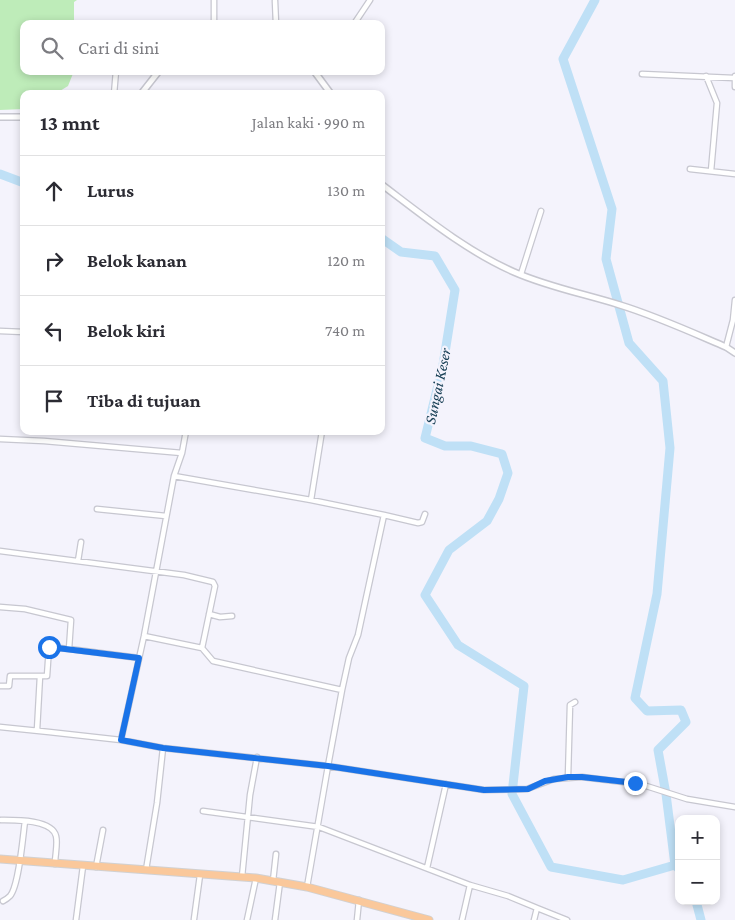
<!DOCTYPE html>
<html lang="id">
<meta charset="utf-8">
<style>
:root{--surface:#fff;--page:#f2f2f3;--text:#2b2b33;--muted:#7c7c81;--line:#e1e1e2}
body{margin:0;font-family:"Crimson Pro",serif;background:var(--page);color:var(--text)}
.controls{position:absolute;right:15px;bottom:15px;display:grid;overflow:hidden;border-radius:10px;box-shadow:0 2px 8px #0003}
.controls button{width:45px;height:45px;display:grid;place-items:center;padding:0;border:0;border-bottom:1px solid var(--line);background:var(--surface);color:var(--text);font:25px sans-serif}
.stop{position:absolute;width:15px;height:15px;margin:-11px;border:4px solid #1a73e8;border-radius:50%;background:#fff}
.stop.end{background:#1a73e8;border-color:#fff;box-shadow:0 1px 5px #0008}
.list{margin:0;padding:0;list-style:none}
h2{display:flex;justify-content:space-between;align-items:center;height:65px;margin:0;padding:0 20px;font-size:21px}
h2 small{font-size:16px;font-weight:400;color:var(--muted)}
.list li{display:grid;grid-template-columns:32px 1fr auto;gap:15px;align-items:center;box-sizing:border-box;height:70px;padding:0 20px;border-top:1px solid var(--line)}
.list b{display:block;font-size:19px;white-space:nowrap}
.list em{font-size:16px;font-style:normal;color:var(--muted)}
.icon{flex:none;width:28px;height:28px;fill:none;stroke:currentColor;stroke-width:2;stroke-linecap:round;stroke-linejoin:round}
.map{position:relative;flex:none;width:735px;height:920px;overflow:hidden}
.search{position:absolute;background:var(--surface);box-shadow:0 2px 8px #0003;left:20px;top:20px;width:365px;height:55px;display:flex;align-items:center;gap:12px;box-sizing:border-box;padding:0 18px;border-radius:10px;color:var(--muted);font-size:19px}
.panel{position:absolute;background:var(--surface);box-shadow:0 2px 8px #0003;left:20px;top:90px;width:365px;height:345px;border-radius:10px}
.map>svg:first-child{display:block}
</style>
<div class="map">
<svg width="735" height="920" viewBox="0 0 735 920">
<rect width="100%" height="100%" fill="#f4f3fc"/>
<!-- green -->
<path fill="#beecb9" d="M0,0H77L74,2V24H24V71H74L68,86L55,94H24V109L0,110Z"/>
<g fill="none" stroke-linecap="round" stroke-linejoin="round">
<!-- river -->
<path stroke="#bfe0f6" stroke-width="9" d="M595,0L563,59L612,209L606,259L629,343L663,381L670,448L657,594L635,698L647,711L681,710L686,722L658,750L666,794L675,865
M0,174L24,183
M381,238L401,252L435,256L455,290L443,365L425,438L445,446H471L502,454L508,473L499,499L487,521L449,550L425,595L458,645L524,686L512,794L551,867L623,880L675,865L679,869
M696,901L701,920"/>
<defs>
<path id="minor" d="M275,1L276,24
M214,24V0
M354,24L370,0
M642,74L734,78
M706,76L717,103L711,171
M735,76V87
M114,94L116,71
M690,169L735,174
M521,274L541,211
M0,331L24,332
M726,347L733,320L735,300
M0,439L44,441L182,453
M174,476L182,453L186,431
M311,500L322,431
M97,509L166,516
M384,515L418,523L422,522L425,514
M0,551L184,575L213,582L215,586L202,648
M78,561L81,542
M0,607L25,609L71,620L69,649L139,658
M209,614L220,617L232,616
M144,636L202,648L213,661L342,690
M0,686H9L10,676H47L49,647L69,649
M0,727L49,732L121,740L163,748L328,766L307,887
M37,730L40,676
M121,740L144,636L174,476L311,500L384,515L358,635L349,658L342,690L328,766L484,790L527,789L554,779L582,777L640,784L687,799L735,807
M568,777L570,705L575,702
M203,811L319,827L470,885L508,896L537,908L534,920
M1,820C14,820 52,819 56,836C58,844 55,855 55,864
M96,867L103,830
M427,868L446,784
M146,870L157,803L163,748
M242,877L250,795L257,757
M273,881L276,854
M3,901C5,900 9,897 10,896C19,886 23,835 25,821
M537,908L567,920
M194,919L200,875
M76,920L83,866
M247,920L256,878
M275,920L280,882
M357,920L359,900
M462,920L470,885"/>
<path id="tertiary" d="M314,71L331,94
M141,94L159,71
M0,117H24
M381,184C422,215 466,251 514,272C548,287 585,294 620,305C656,316 691,332 726,347L735,353"/>
<path id="trunk" d="M0,859L256,878L307,887L429,920"/>
</defs>
<!-- minor casing -->
<use href="#minor" stroke="#c7c7d0" stroke-width="7"/>
<!-- tertiary casing -->
<use href="#tertiary" stroke="#c7c7d0" stroke-width="8"/>
<!-- trunk casing -->
<use href="#trunk" stroke="#d1d1d2" stroke-width="9"/>
<!-- minor -->
<use href="#minor" stroke="#fff" stroke-width="4.5"/>
<!-- tertiary -->
<use href="#tertiary" stroke="#fff" stroke-width="5"/>
<!-- trunk -->
<use href="#trunk" stroke="#fac89b" stroke-width="7"/>
</g>
<g fill="none" stroke-linecap="round" stroke-linejoin="round">
<!-- route -->
<path stroke="#1a73e8" stroke-width="6" d="M49,647L139,658L121,740L163,748L328,766L484,790L528,789L545,781L568,777H582L635,783"/>
</g>
<g text-anchor="middle" stroke-width="4.5" stroke-linejoin="round" paint-order="stroke">
<!-- water labels -->
<g font-size="16" font-style="italic" fill="#194056" stroke="#f4f3fc">
<text transform="translate(437 386) rotate(-78)" y="6">Sungai Keser</text>
</g>
</g>
</svg>
<div class="controls">
<button>+</button>
<button>−</button>
</div>
<div class="stop" style="left:49px;top:647px"></div>
<div class="stop end" style="left:635px;top:783px"></div>
<div class="search"><svg class="icon" aria-label="search" viewBox="0 0 24 24"><circle cx="10" cy="10" r="6"/><path d="M15 15l6 6"/></svg>Cari di sini</div>
<section class="panel">
<h2>13 mnt<small>Jalan kaki · 990 m</small></h2>
<ul class="list">
<li><svg class="icon" aria-label="ahead" viewBox="0 0 24 24"><path d="M12 20V5M6 11l6-6 6 6"/></svg><div><b>Lurus</b></div><em>130 m</em></li>
<li><svg class="icon" aria-label="right" viewBox="0 0 24 24"><path d="M7 20v-9h11M14 6l5 5-5 5"/></svg><div><b>Belok kanan</b></div><em>120 m</em></li>
<li><svg class="icon" aria-label="left" viewBox="0 0 24 24"><path d="M17 20v-9H6M10 6l-5 5 5 5"/></svg><div><b>Belok kiri</b></div><em>740 m</em></li>
<li><svg class="icon" aria-label="arrive" viewBox="0 0 24 24"><path d="M6 21V4h12l-3 4 3 4H6"/></svg><div><b>Tiba di tujuan</b></div></li>
</ul>
</section>
</div>
